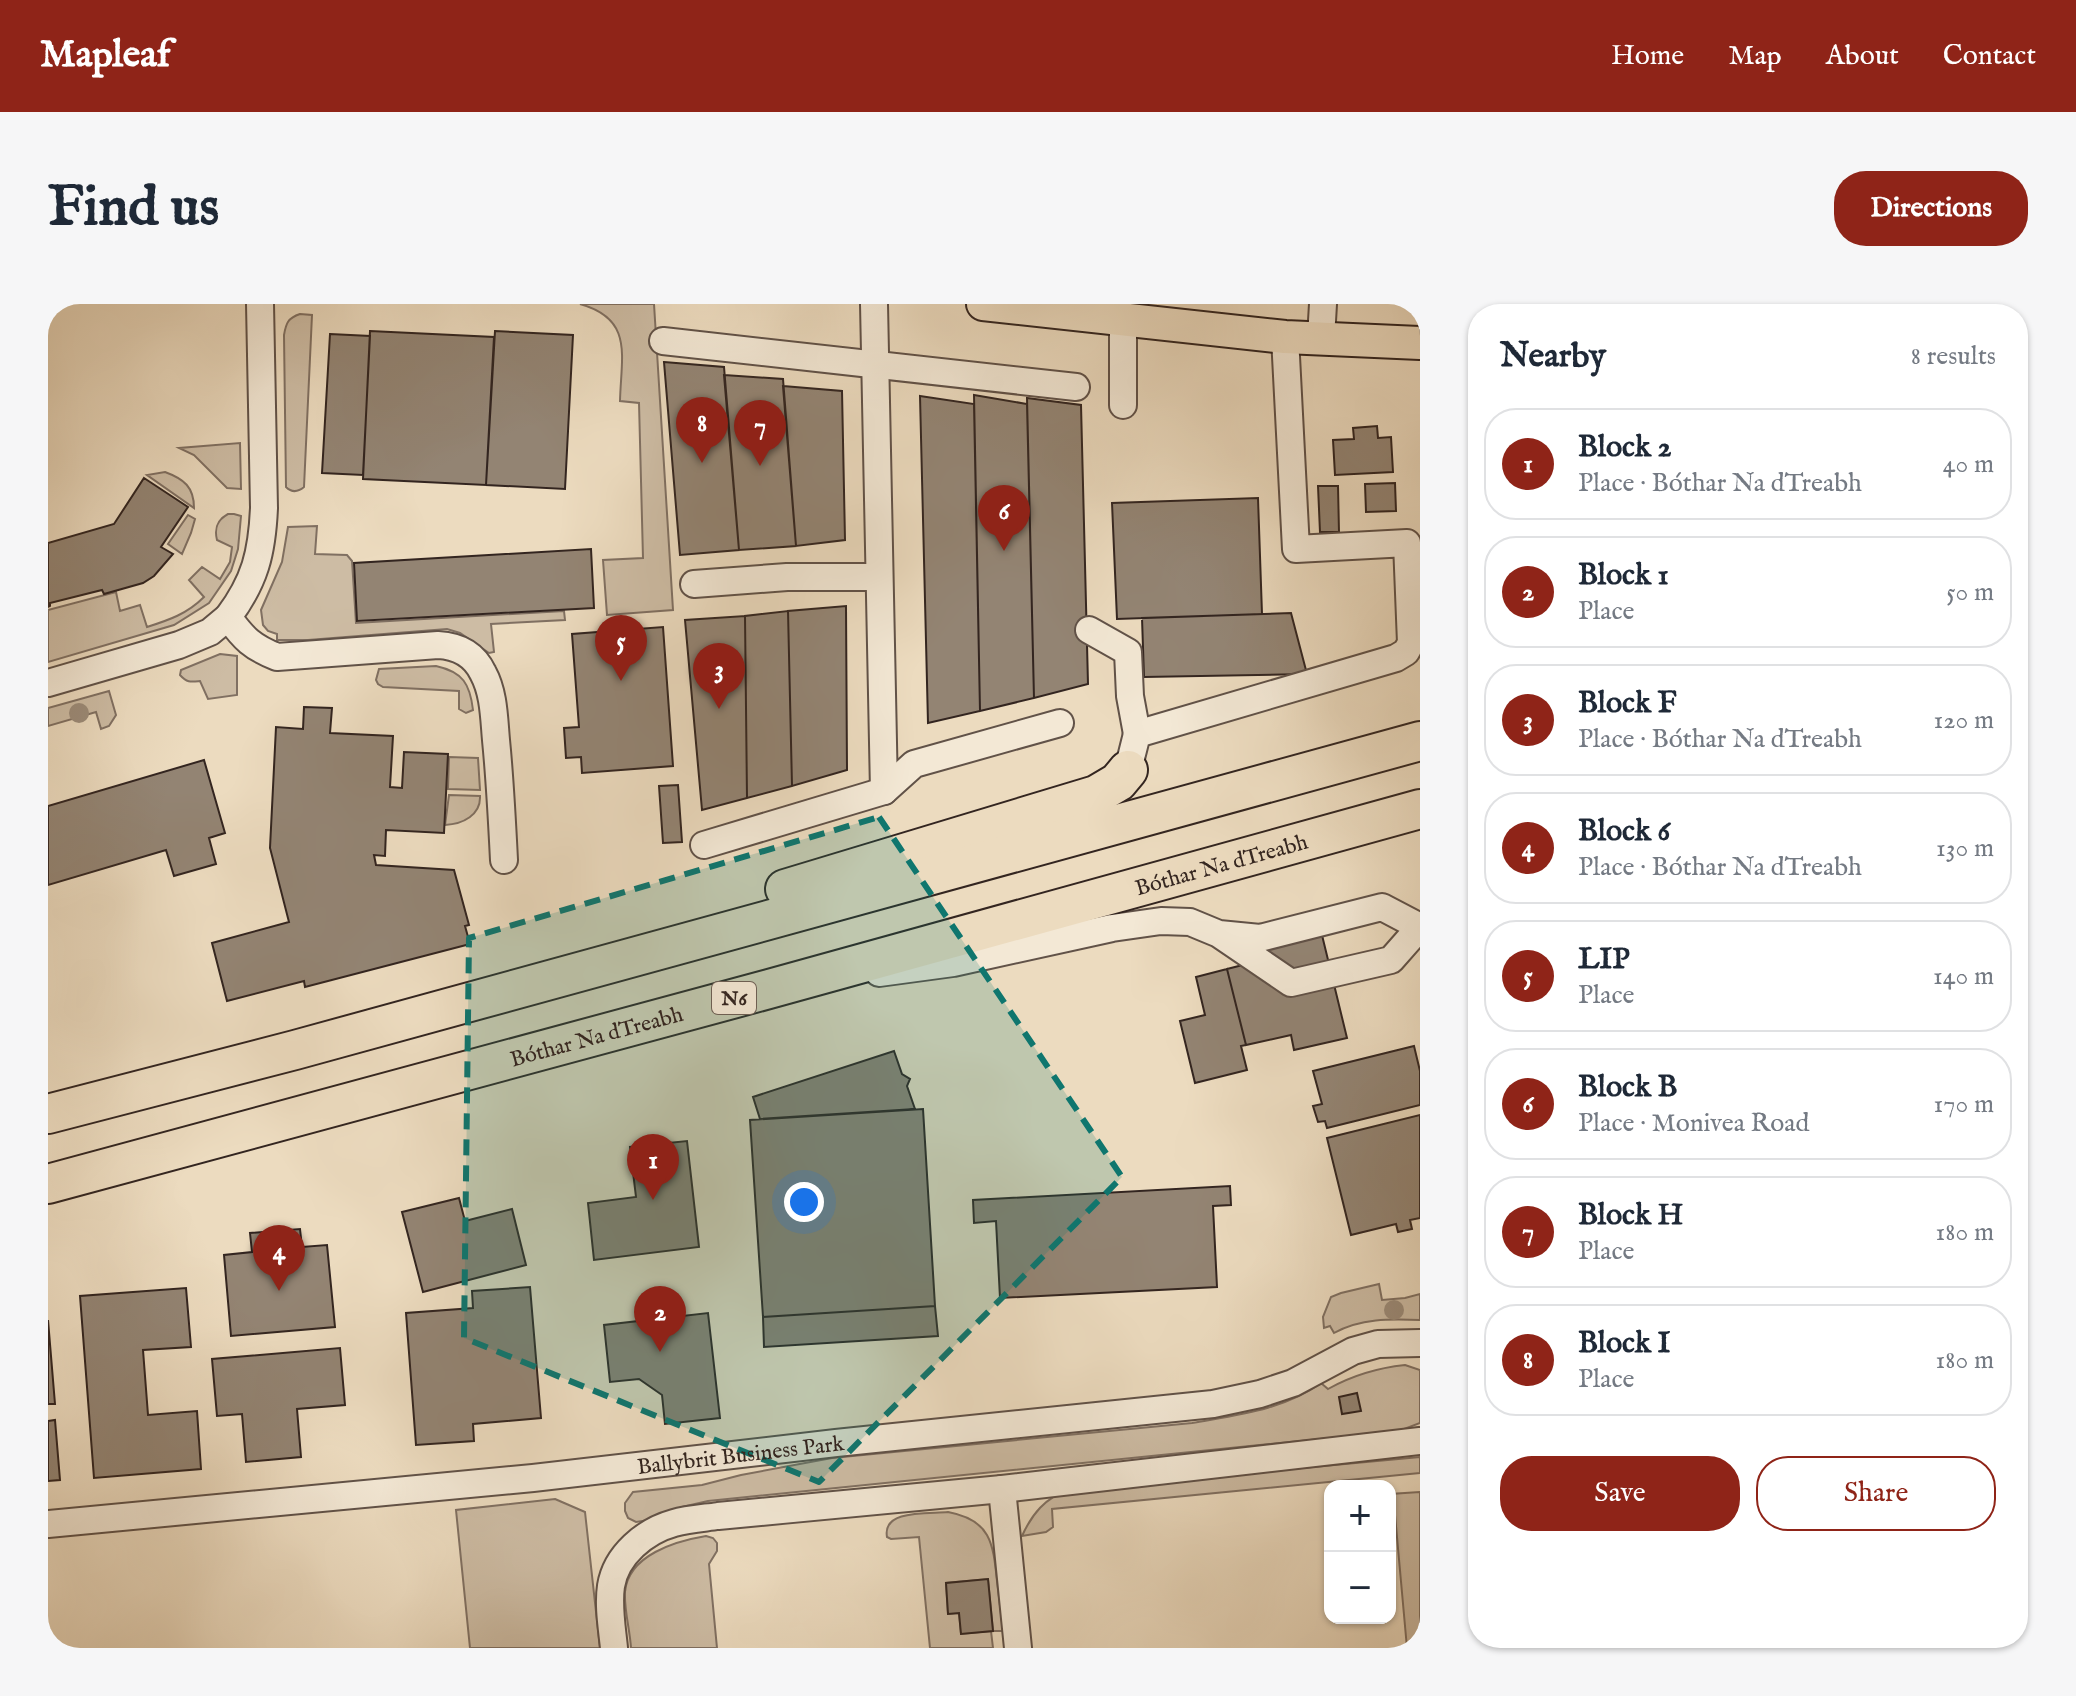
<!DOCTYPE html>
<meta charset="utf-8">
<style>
:root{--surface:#fff;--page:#f6f6f7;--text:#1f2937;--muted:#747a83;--line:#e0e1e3;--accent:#8f2418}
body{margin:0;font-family:"IM FELL English",serif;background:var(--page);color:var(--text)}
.controls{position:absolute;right:24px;bottom:24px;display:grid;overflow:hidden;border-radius:16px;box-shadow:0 2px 6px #0004}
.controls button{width:72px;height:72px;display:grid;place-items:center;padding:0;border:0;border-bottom:2px solid var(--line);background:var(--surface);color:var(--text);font:40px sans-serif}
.you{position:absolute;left:756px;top:898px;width:28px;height:28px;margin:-20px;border:6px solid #fff;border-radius:50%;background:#1a73e8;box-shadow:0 0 0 12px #1a73e833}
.badge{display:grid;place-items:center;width:52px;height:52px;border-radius:50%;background:var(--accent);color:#fff;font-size:26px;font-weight:700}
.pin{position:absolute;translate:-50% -66px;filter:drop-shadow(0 2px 4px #0008)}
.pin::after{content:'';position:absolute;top:42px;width:28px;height:24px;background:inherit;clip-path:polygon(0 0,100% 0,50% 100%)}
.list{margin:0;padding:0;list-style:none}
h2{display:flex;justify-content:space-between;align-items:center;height:104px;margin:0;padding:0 32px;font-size:34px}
h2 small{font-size:26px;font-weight:400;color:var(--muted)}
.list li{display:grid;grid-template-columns:52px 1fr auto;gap:24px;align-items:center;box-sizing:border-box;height:112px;margin:0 16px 16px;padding:0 16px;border:2px solid var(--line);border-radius:32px}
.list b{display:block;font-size:30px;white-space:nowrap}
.list p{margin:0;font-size:26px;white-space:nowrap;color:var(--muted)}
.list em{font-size:26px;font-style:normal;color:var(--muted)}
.actions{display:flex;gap:16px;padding:24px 32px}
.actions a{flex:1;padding:18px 0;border:2px solid var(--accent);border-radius:32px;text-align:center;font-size:28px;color:var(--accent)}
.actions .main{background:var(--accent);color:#fff}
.map{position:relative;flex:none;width:1372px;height:1344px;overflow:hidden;border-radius:32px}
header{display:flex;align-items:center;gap:48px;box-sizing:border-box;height:112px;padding:0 40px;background:var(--accent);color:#fff}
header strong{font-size:38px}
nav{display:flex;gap:44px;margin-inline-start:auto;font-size:28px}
.intro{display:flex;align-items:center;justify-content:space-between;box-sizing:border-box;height:192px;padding:0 48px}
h1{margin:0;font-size:56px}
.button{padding:20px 36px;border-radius:32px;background:var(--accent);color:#fff;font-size:28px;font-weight:700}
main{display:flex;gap:48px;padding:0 48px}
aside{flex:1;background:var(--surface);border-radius:32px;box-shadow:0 2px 6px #0004}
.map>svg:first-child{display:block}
</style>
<header>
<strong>Mapleaf</strong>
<nav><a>Home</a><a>Map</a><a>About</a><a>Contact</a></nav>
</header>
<div class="intro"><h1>Find us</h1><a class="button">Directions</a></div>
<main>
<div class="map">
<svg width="1372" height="1344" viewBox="0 0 1372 1344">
<rect width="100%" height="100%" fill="#ecdbbf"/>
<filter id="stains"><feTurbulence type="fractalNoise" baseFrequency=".0025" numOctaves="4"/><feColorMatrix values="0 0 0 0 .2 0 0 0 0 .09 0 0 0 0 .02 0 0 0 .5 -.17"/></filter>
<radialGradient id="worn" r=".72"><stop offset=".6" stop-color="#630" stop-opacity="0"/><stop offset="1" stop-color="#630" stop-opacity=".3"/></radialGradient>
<!-- green -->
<path fill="#cdbca4" stroke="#807062" stroke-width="2" d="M532,0H606L625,306L559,311L555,256L595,254L591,99L572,97C573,52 586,15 532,0Z
M252,10L264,11L256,183C250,188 244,189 238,183L236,31C238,19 240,14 252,10Z
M192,139L193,185L179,184L146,151L131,144Z
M117,168C136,175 146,183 146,204L99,171Z
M180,210H186L193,212L190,245L183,267L161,299L126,321L0,358V306L68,288L72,307L92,301L99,323C121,316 139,310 156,293L141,276L154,263L172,275L182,258L184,243L169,236C166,224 169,216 180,210Z
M140,211L147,215L143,229L134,250L120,240Z
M269,222L267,250L299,251L304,257L308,319L516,307L517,316L443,320L446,348L441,349L412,329L399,325L260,336H229V330L220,327L215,321L213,306L234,258L240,223Z
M172,350L189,352V391L160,395L152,377C143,378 139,379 132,371L133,366Z
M388,362C415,368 422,380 425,406L418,409L411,405V387L335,383L330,380L328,376L331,365Z
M61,387L68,411L61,422L53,425L48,408L0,422V404Z
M401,453L430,454L432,486L400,485Z
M401,491L432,492C433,511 415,520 397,521Z
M1331,980L1334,996L1357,994L1372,990V1016C1342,1015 1313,1014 1286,1029L1282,1022L1276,1024L1275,1013L1283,993L1293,989Z
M1357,1061L1372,1066V1119L1351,1127L660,1197L634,1203L601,1216L588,1218L580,1214L577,1207V1199L585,1188L654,1181L693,1171L784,1154L1144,1119C1188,1111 1236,1106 1273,1079L1280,1085C1305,1071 1328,1064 1357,1061Z
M1372,1153V1169L1004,1205L1005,1223L998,1228L974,1232C984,1210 997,1194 1020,1186Z
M1372,1188V1344H1359L1347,1211L1342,1210V1190Z
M507,1195L537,1208L552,1344H422L408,1206Z
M900,1208C943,1216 945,1239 949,1277C951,1293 953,1310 955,1327H945L940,1275L898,1279L900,1310L911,1309L913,1330L943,1327L945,1344H882L871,1233L843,1235L839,1233C834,1205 881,1210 900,1208Z
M658,1232L665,1234L669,1239V1247L661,1260L669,1344H583C582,1326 576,1306 577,1288C580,1251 628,1237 658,1232Z"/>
<!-- building -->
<path fill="#938473" stroke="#332520" stroke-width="2" d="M322,27L446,33L438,181L315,175Z
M447,27L525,31L517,185L438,181Z
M282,30L322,32L315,171L274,169Z
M616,58L676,63L691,246L632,251Z
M676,71L735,75L748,242L691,246Z
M735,82L794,87L797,236L748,242Z
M926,91L979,100L986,394L932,407Z
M872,92L926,100L932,407L880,419Z
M979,94L1033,101L1040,380L986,394Z
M1329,122L1330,134L1343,133L1345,168L1287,171L1285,136L1306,135L1305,124Z
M96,174L140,203L113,243L125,250L106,272L95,279L56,290L54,286L2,299V302L0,303V239L66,220Z
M1347,179L1348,207L1318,208L1317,180Z
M1270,182H1290L1291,228H1272Z
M1210,194L1214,310L1069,315L1064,199Z
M543,245L546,304L309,317L306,259Z
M798,302L799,466L744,482L740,307Z
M740,307L744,482L699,494L697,312Z
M1243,309L1259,370L1096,373L1094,314Z
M697,312L699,494L654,506L637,316Z
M615,323L625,462L534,469L533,453L518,454L516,424L531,423L524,330Z
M256,403L284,404L282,429L345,432L342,483L354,484L356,448L400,450L396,529L338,526L337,552L326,551L328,561L406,566L421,621L417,622L422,640L257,683L256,677L179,697L164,639L241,618L222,544L228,423L255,425Z
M156,456L177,529L161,534L168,560L126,572L118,546L0,581V502Z
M630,481L634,538L615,539L611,482Z
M1273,627L1299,734L1246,746L1243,731L1198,741L1179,665L1222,654L1218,640Z
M1179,665L1198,741L1193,742L1199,766L1147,779L1132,717L1157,711L1148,673Z
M1366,742L1372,767V801L1279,824L1277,817L1270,818L1265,802L1274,800L1265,767Z
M846,747L854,770L862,775L859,782L867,805L712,815L705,793Z
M875,805L887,1002L715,1013L702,816Z
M1372,811V914L1362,916L1364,925L1350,928L1348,920L1303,931L1279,834Z
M639,837L651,943L546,956L540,899L588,893L582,843Z
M1182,882L1183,901L1165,902L1169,983L952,994L948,917L926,919L925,896Z
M411,894L417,917L464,905L478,961L375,988L354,908Z
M252,925L254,943L279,941L287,1023L183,1032L176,951L204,948L202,929Z
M482,983L493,1114L425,1120L426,1137L368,1141L358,1009L425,1004L424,987Z
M138,984L143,1043L95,1046L100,1111L149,1107L153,1165L46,1174L32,992Z
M887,1002L890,1032L716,1043L715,1013Z
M660,1009L672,1114L617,1120L614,1091L591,1075L562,1078L556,1021Z
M0,1016L7,1100H0Z
M292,1044L297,1101L249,1105L253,1153L198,1158L194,1110L169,1112L164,1055Z
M1309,1089L1313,1107L1294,1110L1291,1093Z
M7,1116L12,1176L0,1177V1117Z
M940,1275L945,1327L913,1330L911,1309L900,1310L898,1279Z"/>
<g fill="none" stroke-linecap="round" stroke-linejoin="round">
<defs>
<g id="minor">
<path d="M212,0L216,204C214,249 207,277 180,313C196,335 204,343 229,353L390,341C410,342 426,350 435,369C446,389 446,414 448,436C452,476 454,516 456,556"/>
<path d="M826,0L836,487"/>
<path d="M1075,16V101"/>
<path d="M1273,34L1275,0"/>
<path d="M615,37L1028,83"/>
<path d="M646,280L739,273H831"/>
<path d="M1041,326L1080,348L1082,392L1089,430"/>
<path d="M0,379L131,341L162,328L180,313"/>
<path d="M1080,466L1089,430L1348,354L1358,348L1363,339L1359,239L1248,245L1237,33"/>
<path d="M656,541L836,487L866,460L1012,419"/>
<path d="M831,669L905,659L1064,624L1113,617L1142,618L1171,630L1212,634L1334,603L1372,623L1343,656L1243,679L1171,630"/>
<path d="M954,1185L970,1344"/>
<path id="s1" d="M0,1220L485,1174L788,1139L1165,1100L1212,1090L1245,1079L1305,1047L1330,1040L1372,1039"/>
<path d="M566,1344C564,1324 560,1302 563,1282C568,1251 597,1227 626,1219C640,1215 656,1214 670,1212L954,1185L1372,1137"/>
</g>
<path id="major" d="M935,0L1237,33L1372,39"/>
<g id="highway">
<path d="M737,585L1048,491L1070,478L1080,466"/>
<path d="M0,810L247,746L1372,437"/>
<path id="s2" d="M0,880L721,685L1372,505"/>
</g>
</defs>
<!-- minor casing -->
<use href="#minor" stroke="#615248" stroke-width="30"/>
<!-- major casing -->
<use href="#major" stroke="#332520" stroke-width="36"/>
<!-- highway casing -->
<use href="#highway" stroke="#332520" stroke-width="42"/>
<!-- minor -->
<use href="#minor" stroke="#f3e8d5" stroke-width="26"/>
<!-- major -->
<use href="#major" stroke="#ecdbbf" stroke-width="32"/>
<!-- highway -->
<use href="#highway" stroke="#ecdbbf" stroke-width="38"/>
</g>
<!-- trees -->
<g fill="#9c8c7a">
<circle cx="31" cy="409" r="10"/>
<circle cx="1346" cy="1006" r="10"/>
</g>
<!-- marked area -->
<path fill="#0f766e" fill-opacity="0.2" stroke="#0f766e" stroke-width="6" stroke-dasharray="16 10" stroke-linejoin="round" d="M831,513L1074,873L771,1178L416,1034L421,634Z"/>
<g text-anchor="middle" stroke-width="6" stroke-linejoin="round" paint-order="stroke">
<!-- shield labels -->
<rect fill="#f3e8d5" stroke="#6d6056" stroke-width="2" x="664" y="678" width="44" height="32" rx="6"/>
<g font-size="20" font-weight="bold" fill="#332520">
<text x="686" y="701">N6</text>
</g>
<!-- street labels -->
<g font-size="22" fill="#332520" stroke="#f3e8d5">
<text dy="8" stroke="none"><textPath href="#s2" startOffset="1216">Bóthar Na dTreabh</textPath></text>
<text dy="8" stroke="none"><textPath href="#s2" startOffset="568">Bóthar Na dTreabh</textPath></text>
<text dy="8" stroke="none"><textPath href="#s1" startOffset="696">Ballybrit Business Park</textPath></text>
</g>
</g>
<rect width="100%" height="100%" filter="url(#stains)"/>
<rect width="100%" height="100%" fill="url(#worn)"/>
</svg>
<div class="controls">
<button>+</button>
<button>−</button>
</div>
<div class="you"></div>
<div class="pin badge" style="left:605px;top:896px">1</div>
<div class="pin badge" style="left:612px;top:1048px">2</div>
<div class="pin badge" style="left:671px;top:405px">3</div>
<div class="pin badge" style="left:231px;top:987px">4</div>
<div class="pin badge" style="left:573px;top:377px">5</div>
<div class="pin badge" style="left:956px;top:247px">6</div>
<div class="pin badge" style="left:712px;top:162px">7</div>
<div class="pin badge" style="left:654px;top:159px">8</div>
</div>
<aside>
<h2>Nearby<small>8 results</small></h2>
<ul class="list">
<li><span class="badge">1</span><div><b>Block 2</b><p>Place · Bóthar Na dTreabh</p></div><em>40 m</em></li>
<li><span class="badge">2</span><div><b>Block 1</b><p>Place</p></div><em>50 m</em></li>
<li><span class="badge">3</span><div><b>Block F</b><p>Place · Bóthar Na dTreabh</p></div><em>120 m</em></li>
<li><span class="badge">4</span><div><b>Block 6</b><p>Place · Bóthar Na dTreabh</p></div><em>130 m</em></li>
<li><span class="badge">5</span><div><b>LIP</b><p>Place</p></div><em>140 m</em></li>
<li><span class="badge">6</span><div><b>Block B</b><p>Place · Monivea Road</p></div><em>170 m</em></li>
<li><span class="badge">7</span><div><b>Block H</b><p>Place</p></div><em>180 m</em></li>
<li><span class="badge">8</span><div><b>Block I</b><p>Place</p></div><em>180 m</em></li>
</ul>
<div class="actions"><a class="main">Save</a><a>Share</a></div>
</aside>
</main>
